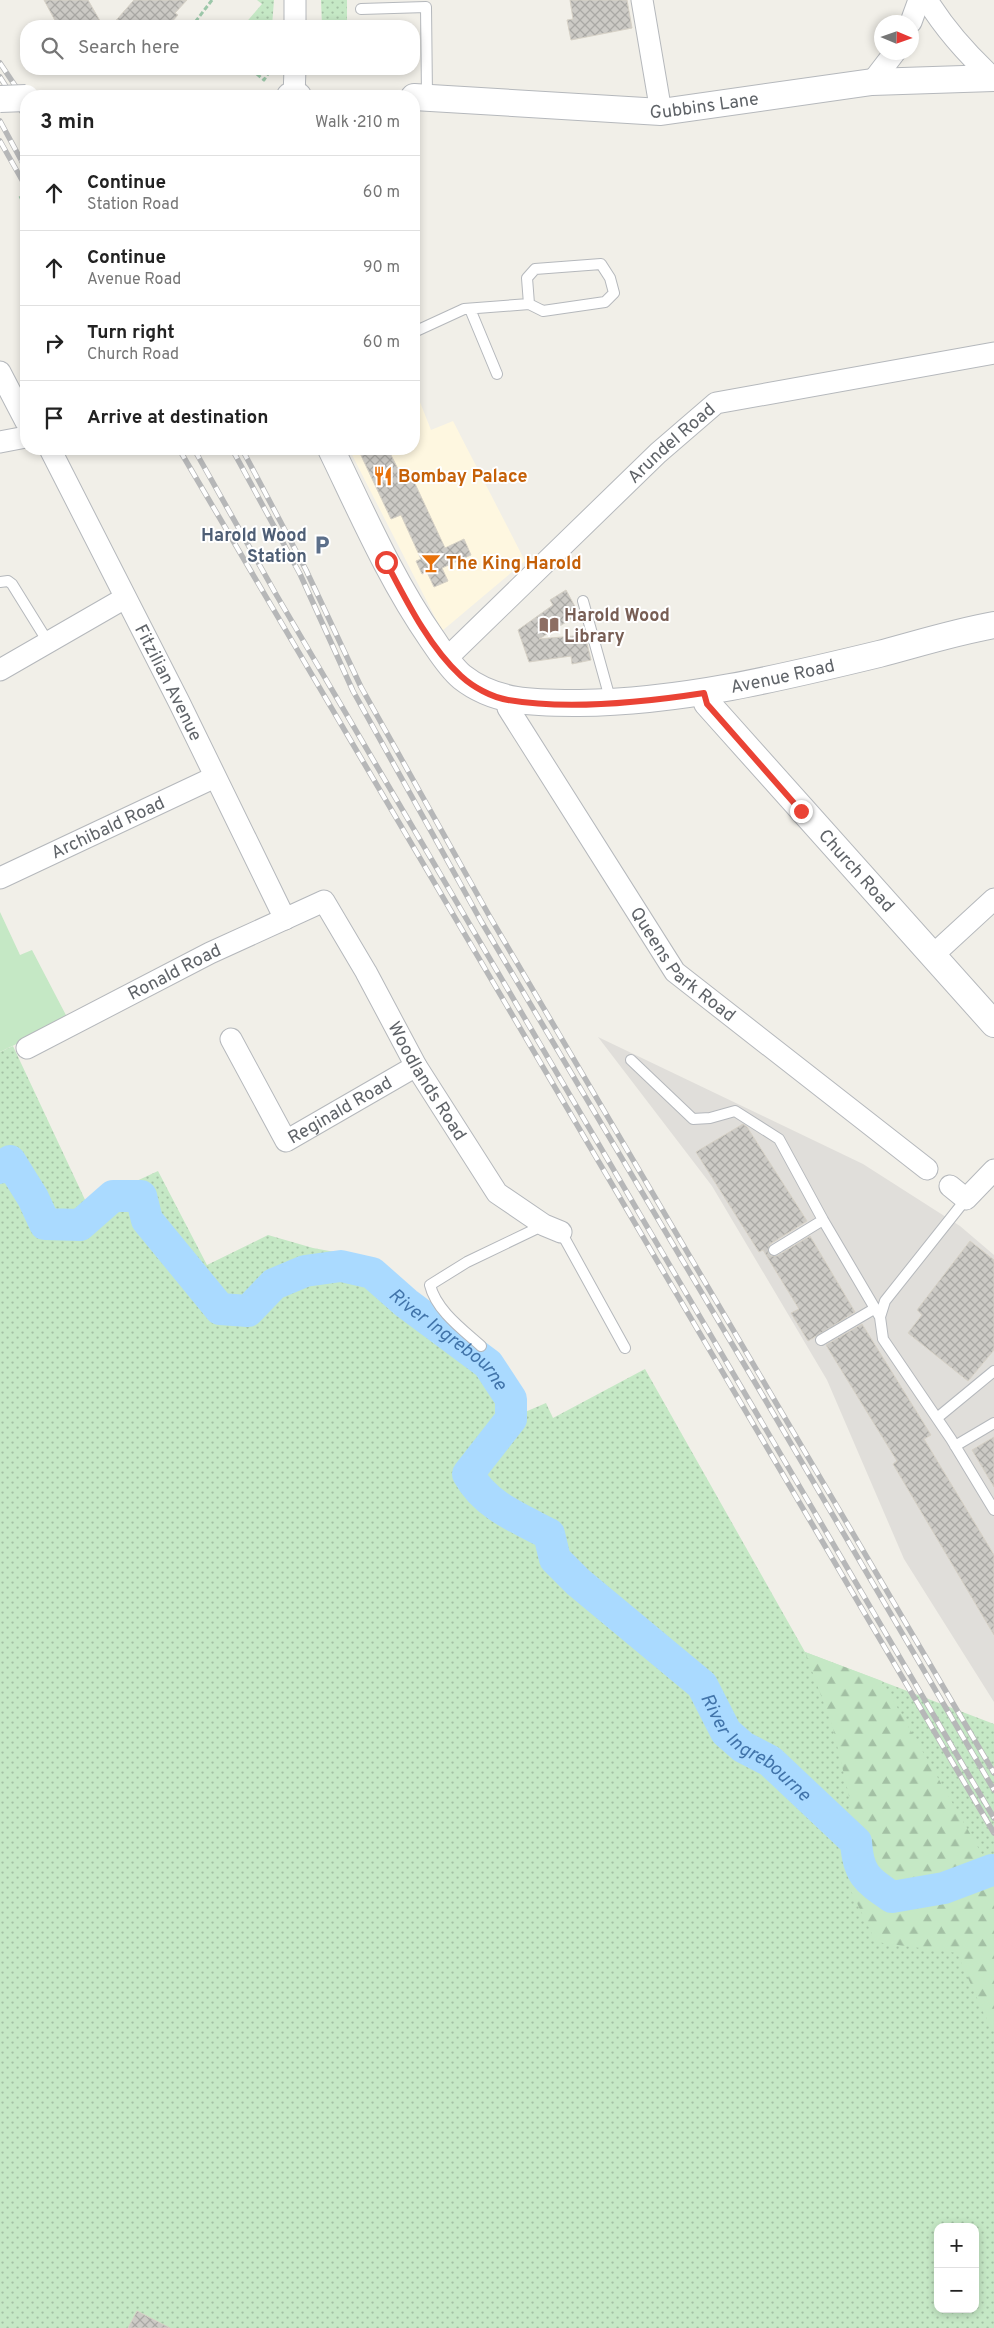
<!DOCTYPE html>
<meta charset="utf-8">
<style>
:root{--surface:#fff;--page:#f2f2f2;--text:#222;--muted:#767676;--line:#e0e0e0}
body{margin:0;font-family:Overpass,sans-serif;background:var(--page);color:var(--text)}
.controls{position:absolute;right:15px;bottom:15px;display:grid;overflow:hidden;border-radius:10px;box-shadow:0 2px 8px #0003}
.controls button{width:45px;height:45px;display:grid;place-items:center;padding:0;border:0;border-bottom:1px solid var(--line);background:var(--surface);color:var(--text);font:25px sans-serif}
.compass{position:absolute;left:874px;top:15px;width:45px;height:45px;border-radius:50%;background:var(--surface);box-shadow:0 2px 8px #0003;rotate:92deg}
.stop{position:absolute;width:15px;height:15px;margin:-11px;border:4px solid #ea4335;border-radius:50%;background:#fff}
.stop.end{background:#ea4335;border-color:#fff;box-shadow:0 1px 5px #0008}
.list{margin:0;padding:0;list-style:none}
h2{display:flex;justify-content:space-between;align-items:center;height:65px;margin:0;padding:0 20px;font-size:21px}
h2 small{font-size:16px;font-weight:400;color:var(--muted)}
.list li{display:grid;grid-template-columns:32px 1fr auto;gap:15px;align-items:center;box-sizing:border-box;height:75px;padding:0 20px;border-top:1px solid var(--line)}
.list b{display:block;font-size:19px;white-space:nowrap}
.list p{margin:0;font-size:16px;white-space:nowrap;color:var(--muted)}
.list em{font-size:16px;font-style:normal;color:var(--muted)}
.icon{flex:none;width:28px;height:28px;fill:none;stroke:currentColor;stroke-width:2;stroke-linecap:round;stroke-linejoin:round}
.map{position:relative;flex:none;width:994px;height:2328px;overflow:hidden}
.search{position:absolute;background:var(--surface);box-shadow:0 2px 8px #0003;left:20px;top:20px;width:400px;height:55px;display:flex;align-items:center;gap:12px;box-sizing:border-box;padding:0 18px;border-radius:20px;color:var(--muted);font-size:19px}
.panel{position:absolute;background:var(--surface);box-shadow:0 2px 8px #0003;left:20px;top:90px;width:400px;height:365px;border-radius:20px}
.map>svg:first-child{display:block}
</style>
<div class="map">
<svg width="994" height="2328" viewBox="0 0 994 2328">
<defs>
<pattern id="grass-dots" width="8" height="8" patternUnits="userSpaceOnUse" patternTransform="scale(1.25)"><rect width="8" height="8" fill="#c5e8c5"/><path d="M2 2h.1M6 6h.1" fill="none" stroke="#a3c0a4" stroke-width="1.8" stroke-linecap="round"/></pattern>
<pattern id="forest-firs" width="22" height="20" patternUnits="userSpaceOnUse" patternTransform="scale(1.25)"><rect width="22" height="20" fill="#c5e8c5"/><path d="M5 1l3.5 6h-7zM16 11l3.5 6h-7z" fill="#a3c0a4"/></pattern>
<pattern id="building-cross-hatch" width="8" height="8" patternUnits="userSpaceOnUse" patternTransform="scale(1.25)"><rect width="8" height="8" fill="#cccac5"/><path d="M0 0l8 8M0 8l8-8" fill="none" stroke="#a9a8a4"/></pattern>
</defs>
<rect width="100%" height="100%" fill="#f1efe8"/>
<!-- commercial -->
<path fill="#fef7e0" d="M414,387L431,430L453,421L525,561L442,631L349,449H414Z"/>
<!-- industrial -->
<path fill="#e0deda" d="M598,1037L863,1164L960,1226L994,1255V1702L904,1559L827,1380L712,1186Z"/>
<!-- grass -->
<path fill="url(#grass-dots)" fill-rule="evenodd" d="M257,0H274L272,26H243L262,4Z
M321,0H347V26H322Z
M13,1046L87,1204L158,1171L207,1265L268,1235L313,1248L379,1260L499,1367L517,1391L525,1412L546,1403L553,1418L645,1369L805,1652L994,1724V2328H0V1052ZM938,2227H975V2309H938Z"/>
<!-- forest -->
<path fill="url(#forest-firs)" d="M805,1652L882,1681L994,1875V2030L984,2014L957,1953L876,1942L849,1887V1796L833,1728Z"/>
<!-- garden -->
<path fill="#c5e8c5" d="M0,912L20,955L32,950L68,1019L0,1052Z"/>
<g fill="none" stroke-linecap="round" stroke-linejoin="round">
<!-- river -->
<path stroke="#aadaff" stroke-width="32" id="s1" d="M0,1168L10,1161L33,1198L45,1224L80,1225L113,1196H141L147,1220L220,1309L248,1311L274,1284L305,1271L341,1266L372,1273L406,1303L488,1364L511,1399V1419L468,1474C485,1505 518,1518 549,1534L555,1559L578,1582L702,1685L726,1732L743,1747L770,1761L856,1842C858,1873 866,1880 892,1897L944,1888L992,1870"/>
</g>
<!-- building -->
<path fill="url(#building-cross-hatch)" stroke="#d6d1c6" d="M44,0H88L103,26H58Z
M134,0H187L175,13L178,15L168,26H111Z
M570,0H627L632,28L571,40L567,20L573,19Z
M358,449H388L403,479L411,475L445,548L464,539L471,555L442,568L448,581L434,587L427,572L422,574L416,561L421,559L401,515L391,519Z
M566,590L579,614L539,639L585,635L591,660L572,664L571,656L529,662L518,630L553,605L550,600Z
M743,1124L747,1127L807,1221L770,1244L768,1253L771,1256H777L810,1236L855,1312L808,1341L791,1313L799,1309L763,1250L759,1252L696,1152Z
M970,1241L994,1260V1350L968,1381L908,1333L922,1315L917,1310Z
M862,1324L931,1435L924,1439L994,1555V1635L893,1464L897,1461L826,1345Z
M994,1437V1487L972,1450Z
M137,2311L170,2328H128Z"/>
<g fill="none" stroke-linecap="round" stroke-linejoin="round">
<defs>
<path id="service" d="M361,9L426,7L427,96
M470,309L497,374
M414,332L464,309L529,304L543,311L605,302L614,293L610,278L601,264L535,269L527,278L529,304
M0,582L8,581L12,584L48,642
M583,601L611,702
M631,1060L693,1119L710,1118L735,1111L779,1139L823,1220L880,1317
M966,1199L885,1301L880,1317L883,1339L951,1439L994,1510
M561,1232L625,1348
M774,1250L823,1220
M821,1340L874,1309
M481,1346C462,1329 436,1310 430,1285L467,1262L544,1225
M937,1418L994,1371
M955,1446L994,1423"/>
<g id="minor">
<path d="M295,0V26"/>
<path d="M642,0L661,112"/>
<path d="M927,0C946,31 967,54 993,78"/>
<path d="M911,22L919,0"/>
<path d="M872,82L895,52"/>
<path d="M294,96L295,69"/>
<path d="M0,372L26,422"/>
<path d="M0,442L26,437"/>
<path id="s2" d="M50,449L179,702L285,919"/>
<path id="s3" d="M446,659L658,453L716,403L994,353"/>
<path d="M0,670L125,598"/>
<path id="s4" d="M507,700L508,708L675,972L927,1169"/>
<path id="s5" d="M0,878L215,777"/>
<path d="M932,956L994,899"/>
<path id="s6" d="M231,1039L286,1141L416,1066"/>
<path id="s7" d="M27,1048L210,953L324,901L366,972L416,1066L497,1193L544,1225L561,1232"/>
<path d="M950,1186L966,1199L994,1170"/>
</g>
<g id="tertiary">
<path d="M290,96H298"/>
<path id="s8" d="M414,97L661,112L872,82L994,78"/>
<path id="s9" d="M331,449C362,513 391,580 432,639C441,652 450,667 462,677C496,704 538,703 579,703C681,702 780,678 879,654C917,644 955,632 994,625"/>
<path id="s10" d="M704,693L707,703L994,1024"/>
</g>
</defs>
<!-- service casing -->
<use href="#service" stroke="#b5b8bc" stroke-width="12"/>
<!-- minor casing -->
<use href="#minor" stroke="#b5b8bc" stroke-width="23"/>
<!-- tertiary casing -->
<use href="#tertiary" stroke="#b5b8bc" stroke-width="28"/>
<!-- path -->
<path stroke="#9cc7a9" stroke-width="3" stroke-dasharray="5 2.5" stroke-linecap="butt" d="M203,26L196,21L212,0
M251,69L264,80L271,69
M20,196L26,208"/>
<!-- service -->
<use href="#service" stroke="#fff" stroke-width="10"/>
<!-- minor -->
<use href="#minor" stroke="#fff" stroke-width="21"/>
<!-- tertiary -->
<use href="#tertiary" stroke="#fff" stroke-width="26"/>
<defs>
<path id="rail" d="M0,63L26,102
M0,77L26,118
M0,121L26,169
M0,141L26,187
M179,449L994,1833
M194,449L277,596L994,1818
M232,449L300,574L353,691L481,921L763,1396L994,1790
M242,449L306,570L361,687L490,917L994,1773"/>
</defs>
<!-- rail casing -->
<use href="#rail" stroke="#b6b7b8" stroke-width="5.5"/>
<!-- rail -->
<use href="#rail" stroke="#fff" stroke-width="4" stroke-dasharray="11" stroke-linecap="butt"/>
<defs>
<path id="tertiary-bridge" d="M0,99L26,98"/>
</defs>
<!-- tertiary-bridge casing -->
<use href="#tertiary-bridge" stroke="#b5b8bc" stroke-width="28" stroke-linecap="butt"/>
<!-- tertiary-bridge -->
<use href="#tertiary-bridge" stroke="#fff" stroke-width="26"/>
</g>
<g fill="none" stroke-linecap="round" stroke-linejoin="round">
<!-- route -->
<path stroke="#ea4335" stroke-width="6" d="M386,562C406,600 429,647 461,676C473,687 491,697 508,700C566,710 646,702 704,693L707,704L801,811"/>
</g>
<!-- icons -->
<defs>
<symbol id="restaurant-bare" viewBox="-9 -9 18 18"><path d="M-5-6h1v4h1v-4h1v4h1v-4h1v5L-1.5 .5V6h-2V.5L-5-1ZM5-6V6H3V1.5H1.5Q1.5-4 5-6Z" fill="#e8710a" stroke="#fff" stroke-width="2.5" paint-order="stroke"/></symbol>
<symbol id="parking-bare" viewBox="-9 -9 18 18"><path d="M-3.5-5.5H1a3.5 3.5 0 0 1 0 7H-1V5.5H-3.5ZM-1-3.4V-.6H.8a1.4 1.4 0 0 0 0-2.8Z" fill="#5c6f8a" stroke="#fff" stroke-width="2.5" paint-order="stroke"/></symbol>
<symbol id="bar-bare" viewBox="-9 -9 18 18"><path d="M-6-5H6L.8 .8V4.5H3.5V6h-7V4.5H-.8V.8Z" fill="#e8710a" stroke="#fff" stroke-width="2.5" paint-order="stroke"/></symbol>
<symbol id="library-bare" viewBox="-9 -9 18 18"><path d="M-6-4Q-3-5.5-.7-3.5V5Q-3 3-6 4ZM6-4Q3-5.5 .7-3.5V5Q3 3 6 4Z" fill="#8d6e63" stroke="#fff" stroke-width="2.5" paint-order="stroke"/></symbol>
</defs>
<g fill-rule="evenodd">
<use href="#restaurant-bare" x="369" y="462" width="28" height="28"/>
<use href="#parking-bare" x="308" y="531" width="28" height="28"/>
<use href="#bar-bare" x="417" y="549" width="28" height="28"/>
<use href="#library-bare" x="535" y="611" width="28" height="28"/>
</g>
<g text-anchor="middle" stroke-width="4" stroke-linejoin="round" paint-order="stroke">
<!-- street labels -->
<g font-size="18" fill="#5f6368" stroke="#fff">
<text dy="6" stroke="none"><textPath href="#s8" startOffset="291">Gubbins Lane</textPath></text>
<text dy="6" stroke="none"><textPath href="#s3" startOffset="312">Arundel Road</textPath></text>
<text dy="6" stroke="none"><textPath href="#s9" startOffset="592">Avenue Road</textPath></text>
<text dy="6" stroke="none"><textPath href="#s2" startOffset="262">Fitzilian Avenue</textPath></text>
<text dy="6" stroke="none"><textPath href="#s5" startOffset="119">Archibald Road</textPath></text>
<text dy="6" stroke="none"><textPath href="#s10" startOffset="235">Church Road</textPath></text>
<text dy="6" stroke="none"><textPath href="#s4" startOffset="320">Queens Park Road</textPath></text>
<text dy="6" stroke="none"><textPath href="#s7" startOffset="166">Ronald Road</textPath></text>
<text dy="6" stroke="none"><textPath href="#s7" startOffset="539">Woodlands Road</textPath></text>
<text dy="6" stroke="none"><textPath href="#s6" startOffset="178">Reginald Road</textPath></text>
</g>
<!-- food labels -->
<g font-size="18" font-weight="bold" fill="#c56008" stroke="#fff" text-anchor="start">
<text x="398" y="482">Bombay Palace</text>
<text x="446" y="569">The King Harold</text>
</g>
<!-- service labels -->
<g font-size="18" font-weight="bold" fill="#4e5e75" stroke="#fff" text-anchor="end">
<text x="307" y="541">Harold Wood<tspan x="307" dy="21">Station</tspan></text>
</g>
<!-- education labels -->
<g font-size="18" font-weight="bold" fill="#785e54" stroke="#fff" text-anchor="start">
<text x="564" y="621">Harold Wood<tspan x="564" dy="21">Library</tspan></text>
</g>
<!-- water labels -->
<g font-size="19" font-style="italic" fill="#4174aa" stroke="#fff">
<text dy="7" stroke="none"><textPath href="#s1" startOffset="600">River Ingrebourne</textPath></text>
<text dy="7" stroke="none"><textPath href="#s1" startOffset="1184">River Ingrebourne</textPath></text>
</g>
</g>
</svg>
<div class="controls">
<button>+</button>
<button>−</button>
</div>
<svg class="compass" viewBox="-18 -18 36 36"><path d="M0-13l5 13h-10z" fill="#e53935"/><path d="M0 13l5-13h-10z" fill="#767676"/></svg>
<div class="stop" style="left:386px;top:562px"></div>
<div class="stop end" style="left:801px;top:811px"></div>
<div class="search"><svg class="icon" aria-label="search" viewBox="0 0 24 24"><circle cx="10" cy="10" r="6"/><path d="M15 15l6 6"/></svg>Search here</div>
<section class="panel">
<h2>3 min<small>Walk · 210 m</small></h2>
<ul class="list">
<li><svg class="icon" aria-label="ahead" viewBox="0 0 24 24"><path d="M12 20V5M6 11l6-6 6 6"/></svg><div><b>Continue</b><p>Station Road</p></div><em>60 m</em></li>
<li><svg class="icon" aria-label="ahead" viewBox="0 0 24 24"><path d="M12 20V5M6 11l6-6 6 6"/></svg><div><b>Continue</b><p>Avenue Road</p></div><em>90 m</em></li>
<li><svg class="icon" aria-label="right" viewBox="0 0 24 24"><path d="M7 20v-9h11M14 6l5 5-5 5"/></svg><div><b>Turn right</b><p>Church Road</p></div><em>60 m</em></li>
<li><svg class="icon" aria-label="arrive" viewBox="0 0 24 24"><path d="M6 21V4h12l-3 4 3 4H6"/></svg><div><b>Arrive at destination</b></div></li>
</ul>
</section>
</div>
